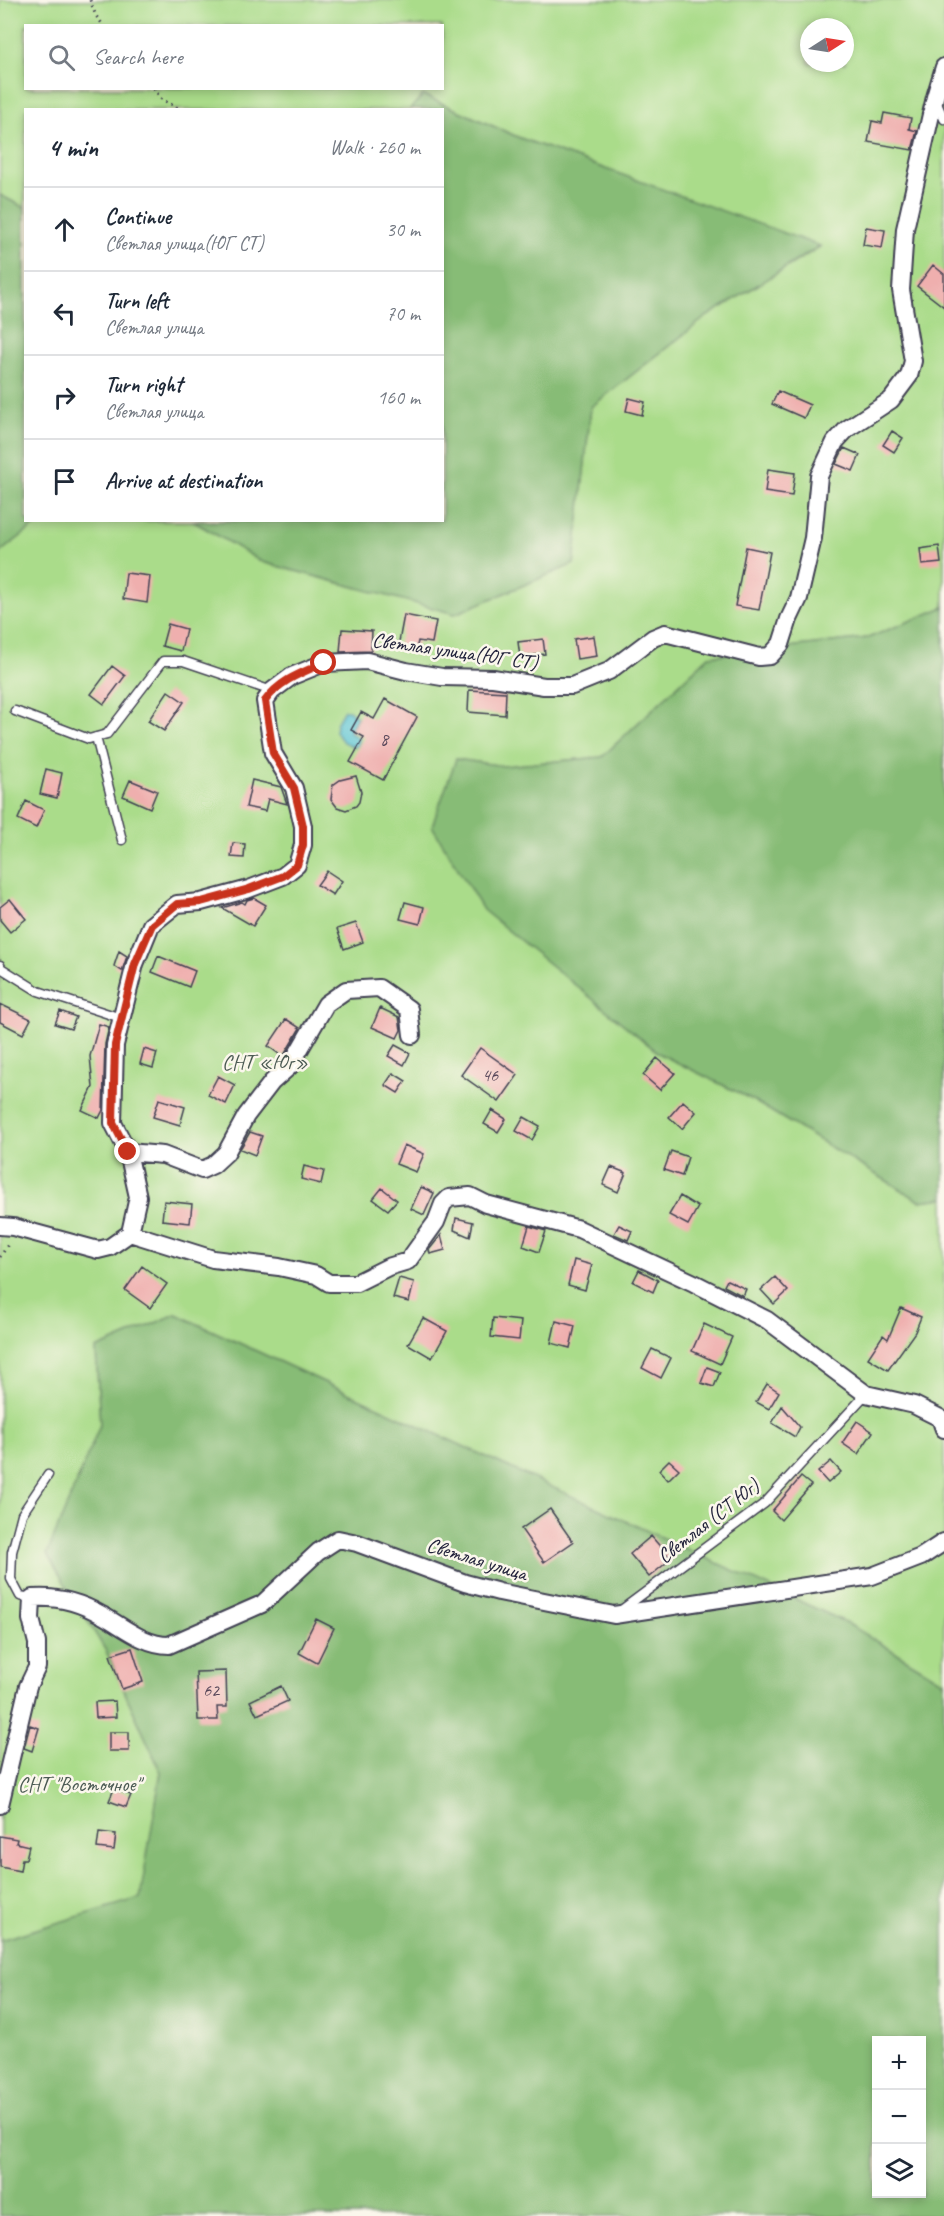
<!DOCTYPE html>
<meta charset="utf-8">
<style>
:root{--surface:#fff;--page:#f6f6f7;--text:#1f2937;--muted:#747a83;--line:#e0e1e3}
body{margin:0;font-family:Caveat,sans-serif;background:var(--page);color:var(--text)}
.controls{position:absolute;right:18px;bottom:18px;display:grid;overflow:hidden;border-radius:0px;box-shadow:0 3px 9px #0003}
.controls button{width:54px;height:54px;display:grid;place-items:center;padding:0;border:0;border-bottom:2px solid var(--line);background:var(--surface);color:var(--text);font:30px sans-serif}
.compass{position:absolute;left:800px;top:18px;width:54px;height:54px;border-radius:50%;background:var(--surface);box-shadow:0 3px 9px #0003;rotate:78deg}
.stop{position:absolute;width:18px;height:18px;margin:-14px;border:4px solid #c8321e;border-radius:50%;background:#fff}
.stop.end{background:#c8321e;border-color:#fff;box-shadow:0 2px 6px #0008}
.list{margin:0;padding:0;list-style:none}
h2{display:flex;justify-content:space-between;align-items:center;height:78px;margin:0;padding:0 24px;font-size:26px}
h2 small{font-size:20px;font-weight:400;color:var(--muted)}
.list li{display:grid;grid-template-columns:39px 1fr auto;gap:18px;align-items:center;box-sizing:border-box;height:84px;padding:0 24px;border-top:2px solid var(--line)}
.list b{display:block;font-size:22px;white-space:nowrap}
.list p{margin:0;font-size:20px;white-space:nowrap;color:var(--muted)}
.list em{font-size:20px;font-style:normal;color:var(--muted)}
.icon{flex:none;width:33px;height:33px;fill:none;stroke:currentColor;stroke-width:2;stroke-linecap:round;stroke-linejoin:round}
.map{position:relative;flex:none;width:944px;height:2216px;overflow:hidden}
.search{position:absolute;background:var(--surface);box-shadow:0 3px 9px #0003;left:24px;top:24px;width:420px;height:66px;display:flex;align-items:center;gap:15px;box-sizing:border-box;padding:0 21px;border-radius:0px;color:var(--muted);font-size:22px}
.panel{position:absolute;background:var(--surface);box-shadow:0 3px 9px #0003;left:24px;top:108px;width:420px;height:414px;border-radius:0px}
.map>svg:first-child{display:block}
</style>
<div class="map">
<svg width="944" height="2216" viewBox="0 0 944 2216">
<rect width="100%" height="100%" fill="#fbf7ec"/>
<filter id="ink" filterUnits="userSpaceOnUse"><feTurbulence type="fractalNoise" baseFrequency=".0167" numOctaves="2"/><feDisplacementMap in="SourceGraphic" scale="12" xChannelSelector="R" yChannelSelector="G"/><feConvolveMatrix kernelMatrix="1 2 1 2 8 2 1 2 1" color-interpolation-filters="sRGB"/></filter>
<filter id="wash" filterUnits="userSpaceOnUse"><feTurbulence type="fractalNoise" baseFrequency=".008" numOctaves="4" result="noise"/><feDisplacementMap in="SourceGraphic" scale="24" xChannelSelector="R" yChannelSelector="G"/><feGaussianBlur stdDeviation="1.35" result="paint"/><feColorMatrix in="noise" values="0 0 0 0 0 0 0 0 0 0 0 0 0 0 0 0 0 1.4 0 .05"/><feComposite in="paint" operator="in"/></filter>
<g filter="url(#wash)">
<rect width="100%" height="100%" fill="#f3ebd4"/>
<!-- green -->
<path fill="#aadc8a" stroke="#667f62" stroke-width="1.5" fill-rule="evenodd" d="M0,0H944V607L868,638L709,656L602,757L504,766L456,759L660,1054L749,1098L920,1201L944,1198V1682L845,1622L176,1314L96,1349L100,1425L48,1554L106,1651L161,1772L141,1898L0,1940V552L41,521H193L262,562L455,614L574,564L591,407L706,317L820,247L520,138L423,95L410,110H26L25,208L0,195ZM26,26H442V88H26ZM809,27H845V63H809Z"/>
<!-- forest -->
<path fill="#87bc76" stroke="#546f58" stroke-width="1.5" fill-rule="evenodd" d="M423,95L520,138L820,246L706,317L591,407L574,564L455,614L262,562L193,521L442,520V110L410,109Z
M0,195L25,208L26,520L41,521L0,552Z
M944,607V1198L920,1201L749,1098L660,1054L483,910L432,826L456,759L504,766L602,757L709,656L868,638Z
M176,1314L845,1622L944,1682V2216H0V1940L140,1898L161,1772L106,1651L47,1554L100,1425L96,1349ZM876,2040H922V2194H876Z"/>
<!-- water -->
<path fill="#59c4d3" stroke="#3e7387" stroke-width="1.5" d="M344,710H349L357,717L349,732L359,738L357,746L354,747L343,742L335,731L337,722Z"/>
<g id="blocks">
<!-- building -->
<path fill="#efafae" d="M884,113L911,118L909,129L917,131L912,150L868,142L872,121L882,123Z
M866,227L885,230L882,248L863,245Z
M933,265L944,274V307L917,286Z
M778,391L810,405L804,418L772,404Z
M629,398L645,402L642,415L626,411Z
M892,431L903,438L894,452L883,445Z
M844,448L860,455L853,471L836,464Z
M768,469L795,473L792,496L765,492Z
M939,546L941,563L922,565L920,549Z
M746,547L770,552L759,610L735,606Z
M126,573L150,576L147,603L123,599Z
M404,615L436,621L432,643L418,641L416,650L398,647Z
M168,624L186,629L181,651L162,646Z
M342,629L372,631L371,651L340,652Z
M594,636L597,656L577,659L574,639Z
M543,639L545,654L520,657L518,642Z
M112,666L125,676L104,704L91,694Z
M469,690L506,692L505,715L468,712Z
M168,691L184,702L164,731L148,721Z
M385,699L417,717L383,780L350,762L364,737L351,730L361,712L374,719Z
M46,769L62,773L57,798L40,794Z
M356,776L361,792L359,802L356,806L346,810L337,807L331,799L333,785L340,780Z
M130,780L157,791L150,808L123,796Z
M252,780L281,787L287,804L268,799L265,811L246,807Z
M26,801L44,810L36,828L18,819Z
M233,843L245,844L244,858L231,857Z
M327,871L342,881L333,895L317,885Z
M254,898L266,905L253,926L222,908L242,902L245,904L247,900Z
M10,899L26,919L10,932L0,920V907Z
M405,902L424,907L420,924L400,919Z
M356,923L363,942L344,949L337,929Z
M119,951L127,956L122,971L114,966Z
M158,956L195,971L189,987L152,972Z
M0,1004L31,1019L23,1034L0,1022Z
M380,1008L399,1017L401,1030L397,1038L372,1027Z
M60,1011L76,1017L71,1029L55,1024Z
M286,1019L300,1028L283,1057L268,1046Z
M99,1024L109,1027L105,1044L103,1110L99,1118L82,1110L93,1087L90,1056Z
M395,1045L410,1053L404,1065L388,1056Z
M480,1048L518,1075L499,1102L461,1075Z
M144,1049L157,1053L153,1068L140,1064Z
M657,1058L675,1073L660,1090L643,1075Z
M393,1073L406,1081L398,1093L385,1085Z
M218,1076L235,1085L226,1104L208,1095Z
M159,1099L185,1107L180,1125L153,1117Z
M683,1101L696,1112L682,1129L669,1117Z
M492,1110L506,1119L498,1132L484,1124Z
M524,1117L540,1126L532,1140L516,1131Z
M250,1132L262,1136L255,1155L240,1149Z
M404,1145L424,1154L416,1172L396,1164Z
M671,1151L688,1157L682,1176L664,1170Z
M304,1166L324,1171L321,1184L301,1179Z
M611,1167L626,1173L618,1192L603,1185Z
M421,1187L434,1193L424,1215L411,1209Z
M382,1188L397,1200L388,1210L373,1199Z
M680,1196L698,1207L688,1225L669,1215Z
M164,1201L192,1204L190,1223L162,1220Z
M456,1218L473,1222L470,1237L454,1230Z
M619,1225L632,1231L628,1240L614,1234Z
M529,1226L546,1231L539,1252L523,1246Z
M441,1235L445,1250L430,1254L429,1250Z
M574,1260L592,1265L585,1290L568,1285Z
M142,1266L167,1284L150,1308L125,1290Z
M639,1270L658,1280L653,1292L633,1282Z
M775,1277L788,1291L774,1304L761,1290Z
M399,1278L414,1282L409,1302L393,1298Z
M727,1280L746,1289L743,1296L724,1286Z
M901,1308L921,1317L915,1332L888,1370L868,1358L883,1335L888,1339Z
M423,1318L447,1331L432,1358L408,1344Z
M493,1318L521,1321L519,1340L491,1337Z
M556,1321L575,1326L570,1348L551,1343Z
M704,1324L732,1337L720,1364L692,1351Z
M652,1349L671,1358L661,1378L642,1368Z
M707,1367L720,1372L714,1387L701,1383Z
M767,1384L779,1392L769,1409L756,1402Z
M782,1406L800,1427L795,1437L772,1423Z
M857,1421L873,1432L858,1454L842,1443Z
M669,1460L679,1469L668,1480L659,1470Z
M831,1461L841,1472L828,1483L818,1472Z
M801,1477L811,1485L781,1520L772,1511Z
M550,1509L573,1542L544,1562L521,1529Z
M651,1536L671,1559L649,1577L630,1554Z
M316,1619L334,1628L317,1663L299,1653Z
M132,1648L143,1682L122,1689L110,1655Z
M226,1671L227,1707H217L218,1720H198L196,1672Z
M281,1686L288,1701L257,1715L250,1701Z
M115,1701L116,1717L96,1718L95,1702Z
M30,1725L39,1728L32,1751L24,1748Z
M109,1732H129V1751H109Z
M114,1789L131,1795L126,1807L109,1801Z
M99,1832L116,1834L114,1850L97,1848Z
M0,1836L17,1839L16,1843L29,1846L26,1859H22L20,1871L0,1867Z"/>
</g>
</g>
<g filter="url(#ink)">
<use href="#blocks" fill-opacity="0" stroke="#414052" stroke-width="1.5"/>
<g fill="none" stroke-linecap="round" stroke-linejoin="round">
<defs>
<path id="service" d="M936,101L944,119
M15,711L89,739L107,734L163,661H183L272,691
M96,737L122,840
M0,965L1,968L38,991L121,1018
M32,1598L20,1596L11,1579L12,1552L22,1514L48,1475
M620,1611L765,1503L866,1394"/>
<path id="minor" d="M128,1152L163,1155L202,1170L213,1165L226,1153L246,1116L272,1082L290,1066L326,1004L346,990L379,988L409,1009L412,1035
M0,1226L13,1227L98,1250L110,1247L130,1233L213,1259L279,1267L316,1275L329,1283H356L388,1267L408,1261L436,1222L443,1204L449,1198L470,1196L486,1204L579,1229L694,1283L767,1320L866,1394L914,1405L940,1418L944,1429
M130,1233L138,1197L128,1152L113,1123L115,1045L135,964L151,925L177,904L201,902L249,889L283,876L297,865L303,845V826L294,788L273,753L265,701L272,691L292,676L324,663L367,661L406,671L442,677L493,678L544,686H572L609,671L653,638L665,633L759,657L770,656L781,644L789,619L799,598L813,538L819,476L835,442L847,429L891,400L909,376L913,361L901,290L905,229L935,97L944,67
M0,1805L28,1686L37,1667V1643L31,1619L32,1598C57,1596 80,1602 102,1615C124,1627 144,1645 169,1645L262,1604L318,1552L338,1539L357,1543L465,1583L499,1592L614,1615L872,1576L921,1557L944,1542"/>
</defs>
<!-- service casing -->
<use href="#service" stroke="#414052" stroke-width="11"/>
<!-- minor casing -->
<use href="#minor" stroke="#414052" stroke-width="20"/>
<!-- path -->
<path stroke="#414052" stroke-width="3" stroke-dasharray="1.5 4.5" stroke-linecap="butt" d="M90,0L96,16L104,26
M154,88L161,99L182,110
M0,1257L9,1243"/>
<!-- service -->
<use href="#service" stroke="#fff" stroke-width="8"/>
<!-- minor -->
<use href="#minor" stroke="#fff" stroke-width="16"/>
</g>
</g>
<g fill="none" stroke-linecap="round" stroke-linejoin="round" filter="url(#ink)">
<!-- route -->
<path stroke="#c8321e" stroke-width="8" d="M128,1152L113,1123L115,1045L135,964L152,925L177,904L201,902L249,889L283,876L297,865L303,845V826L294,788L273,753L265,701C280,680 301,673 324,663"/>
</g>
<g text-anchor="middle" stroke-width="5" stroke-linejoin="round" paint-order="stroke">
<!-- number labels -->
<g font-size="18" fill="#554558">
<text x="384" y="745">8</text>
<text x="490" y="1081">46</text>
<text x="211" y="1696">62</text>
</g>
<!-- street labels -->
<g font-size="21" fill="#22223b" stroke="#fbf7ec">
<text transform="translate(455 651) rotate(8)" y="7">Светлая улица(ЮГ СТ)</text>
<text transform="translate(708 1521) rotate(-38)" y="7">Светлая (СТ Юг)</text>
<text transform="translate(477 1559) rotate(17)" y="7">Светлая улица</text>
</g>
<!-- park labels -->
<g font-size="21" fill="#4b5a53" stroke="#fbf7ec">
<text x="265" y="1069">СНТ «Юг»</text>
<text x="79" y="1791">СНТ "Восточное"</text>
</g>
</g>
</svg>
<div class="controls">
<button>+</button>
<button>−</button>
<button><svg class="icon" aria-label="layers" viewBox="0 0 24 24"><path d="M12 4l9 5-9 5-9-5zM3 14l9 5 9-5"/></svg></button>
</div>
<svg class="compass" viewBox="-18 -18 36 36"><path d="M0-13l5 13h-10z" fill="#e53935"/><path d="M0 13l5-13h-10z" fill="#747a83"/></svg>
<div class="stop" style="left:324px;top:663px"></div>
<div class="stop end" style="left:128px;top:1152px"></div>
<div class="search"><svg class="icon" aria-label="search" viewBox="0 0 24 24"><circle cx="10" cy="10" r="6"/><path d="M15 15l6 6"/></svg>Search here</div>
<section class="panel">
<h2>4 min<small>Walk · 260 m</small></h2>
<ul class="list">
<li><svg class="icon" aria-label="ahead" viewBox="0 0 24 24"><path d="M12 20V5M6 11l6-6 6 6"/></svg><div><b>Continue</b><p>Светлая улица(ЮГ СТ)</p></div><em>30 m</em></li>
<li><svg class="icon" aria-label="left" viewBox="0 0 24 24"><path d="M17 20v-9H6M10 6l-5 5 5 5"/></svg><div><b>Turn left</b><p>Светлая улица</p></div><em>70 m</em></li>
<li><svg class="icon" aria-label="right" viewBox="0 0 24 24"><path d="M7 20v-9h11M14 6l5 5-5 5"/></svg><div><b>Turn right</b><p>Светлая улица</p></div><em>160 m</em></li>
<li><svg class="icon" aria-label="arrive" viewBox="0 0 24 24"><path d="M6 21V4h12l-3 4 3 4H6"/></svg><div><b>Arrive at destination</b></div></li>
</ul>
</section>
</div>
